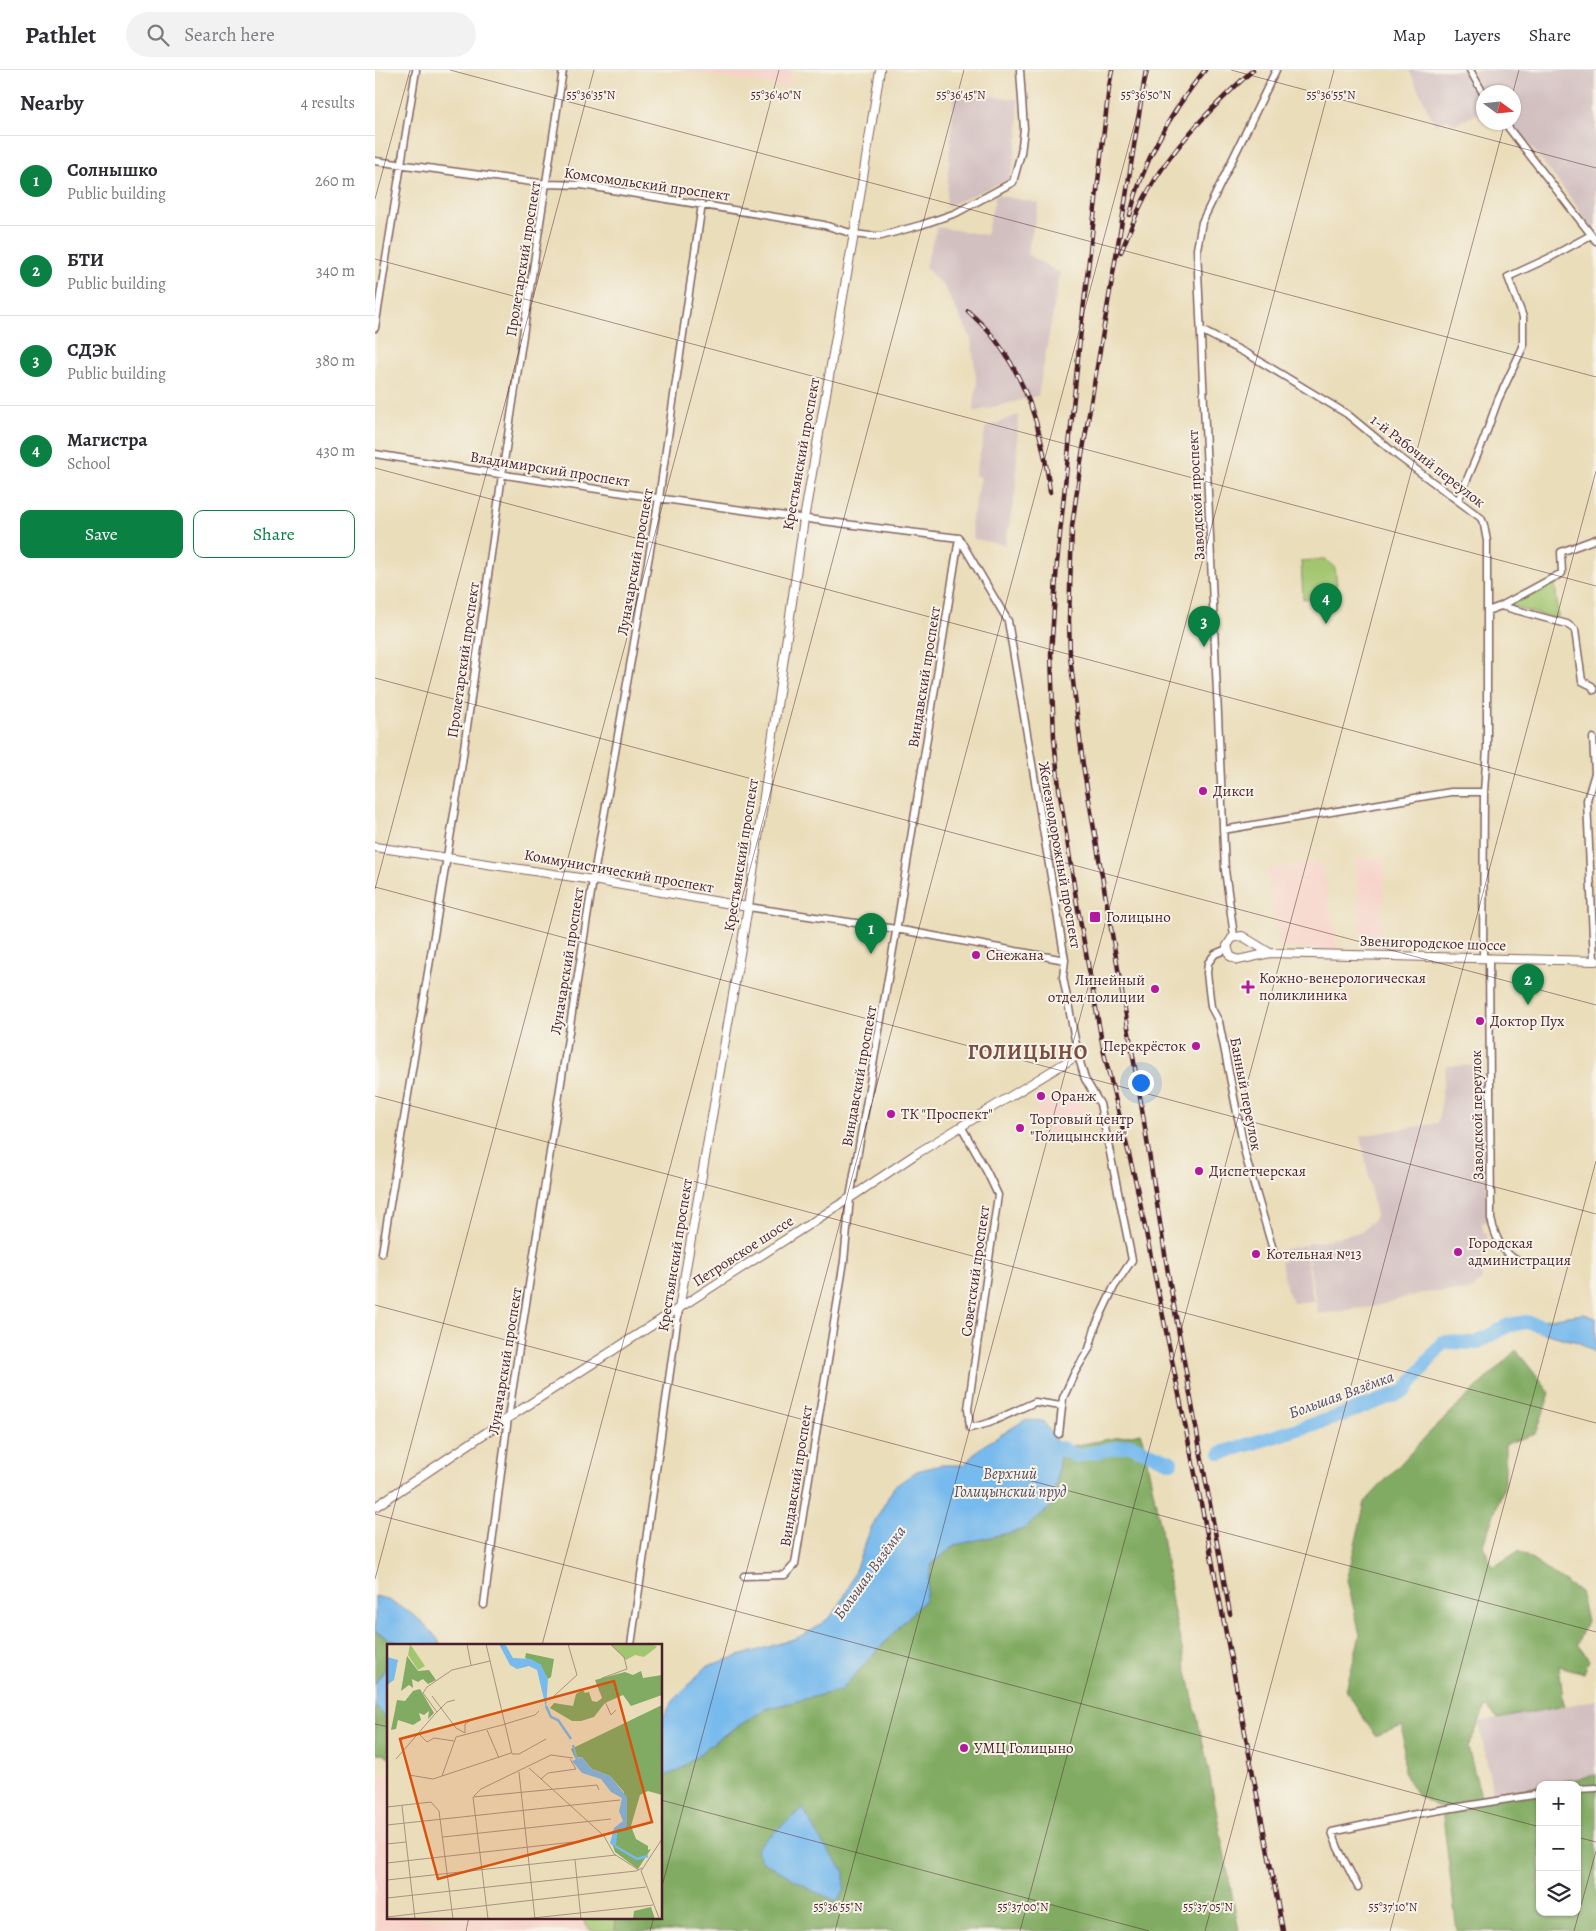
<!DOCTYPE html>
<meta charset="utf-8">
<style>
:root{--surface:#fff;--page:#f2f2f3;--text:#2b2b33;--muted:#7c7c81;--line:#e1e1e2;--accent:#0b8043}
body{margin:0;font-family:Alegreya,serif;background:var(--page);color:var(--text)}
.controls{position:absolute;right:15px;bottom:15px;display:grid;overflow:hidden;border-radius:10px;box-shadow:0 1px 4px #0004}
.controls button{width:45px;height:45px;display:grid;place-items:center;padding:0;border:0;border-bottom:1px solid var(--line);background:var(--surface);color:var(--text);font:25px sans-serif}
.compass{position:absolute;left:1101px;top:15px;width:45px;height:45px;border-radius:50%;background:var(--surface);box-shadow:0 1px 4px #0004;rotate:105deg}
.you{position:absolute;left:765px;top:1012px;width:18px;height:18px;margin:-12px;border:4px solid #fff;border-radius:50%;background:#1a73e8;box-shadow:0 0 0 8px #1a73e833}
.badge{display:grid;place-items:center;width:32px;height:32px;border-radius:50%;background:var(--accent);color:#fff;font-size:16px;font-weight:700}
.pin{position:absolute;translate:-50% -41px;filter:drop-shadow(0 1px 2px #0008)}
.pin::after{content:'';position:absolute;top:26px;width:18px;height:15px;background:inherit;clip-path:polygon(0 0,100% 0,50% 100%)}
.list{margin:0;padding:0;list-style:none}
h2{display:flex;justify-content:space-between;align-items:center;height:65px;margin:0;padding:0 20px;font-size:21px}
h2 small{font-size:16px;font-weight:400;color:var(--muted)}
.list li{display:grid;grid-template-columns:32px 1fr auto;gap:15px;align-items:center;box-sizing:border-box;height:90px;padding:0 20px;border-top:1px solid var(--line)}
.list b{display:block;font-size:19px;white-space:nowrap}
.list p{margin:0;font-size:16px;white-space:nowrap;color:var(--muted)}
.list em{font-size:16px;font-style:normal;color:var(--muted)}
.actions{display:flex;gap:10px;padding:15px 20px}
.actions a{flex:1;padding:11px 0;border:1px solid var(--accent);border-radius:10px;text-align:center;font-size:18px;color:var(--accent)}
.actions .main{background:var(--accent);color:#fff}
.icon{flex:none;width:28px;height:28px;fill:none;stroke:currentColor;stroke-width:2;stroke-linecap:round;stroke-linejoin:round}
.map{position:relative;flex:none;width:1221px;height:1861px;overflow:hidden}
header{display:flex;align-items:center;gap:30px;box-sizing:border-box;height:70px;padding:0 25px;background:var(--surface);border-bottom:1px solid var(--line)}
header strong{font-size:24px}
nav{display:flex;gap:28px;margin-inline-start:auto;font-size:18px}
.search{width:350px;height:45px;background:var(--page);display:flex;align-items:center;gap:12px;box-sizing:border-box;padding:0 18px;border-radius:28px;color:var(--muted);font-size:19px}
main{display:flex}
aside{flex:1;background:var(--surface)}
.map>svg:first-child{display:block}
</style>
<header>
<strong>Pathlet</strong>
<div class="search"><svg class="icon" aria-label="search" viewBox="0 0 24 24"><circle cx="10" cy="10" r="6"/><path d="M15 15l6 6"/></svg>Search here</div>
<nav><a>Map</a><a>Layers</a><a>Share</a></nav>
</header>
<main>
<aside>
<h2>Nearby<small>4 results</small></h2>
<ul class="list">
<li><span class="badge">1</span><div><b>Солнышко</b><p>Public building</p></div><em>260 m</em></li>
<li><span class="badge">2</span><div><b>БТИ</b><p>Public building</p></div><em>340 m</em></li>
<li><span class="badge">3</span><div><b>СДЭК</b><p>Public building</p></div><em>380 m</em></li>
<li><span class="badge">4</span><div><b>Магистра</b><p>School</p></div><em>430 m</em></li>
</ul>
<div class="actions"><a class="main">Save</a><a>Share</a></div>
</aside>
<div class="map">
<svg width="1221" height="1861" viewBox="0 0 1221 1861">
<rect width="100%" height="100%" fill="#f7f3e8"/>
<filter id="ink" filterUnits="userSpaceOnUse"><feTurbulence type="fractalNoise" baseFrequency=".02" numOctaves="2"/><feDisplacementMap in="SourceGraphic" scale="10" xChannelSelector="R" yChannelSelector="G"/><feConvolveMatrix kernelMatrix="1 2 1 2 8 2 1 2 1" color-interpolation-filters="sRGB"/></filter>
<filter id="wash" filterUnits="userSpaceOnUse"><feTurbulence type="fractalNoise" baseFrequency=".0096" numOctaves="4" result="noise"/><feDisplacementMap in="SourceGraphic" scale="20" xChannelSelector="R" yChannelSelector="G"/><feGaussianBlur stdDeviation="1.12" result="paint"/><feColorMatrix in="noise" values="0 0 0 0 0 0 0 0 0 0 0 0 0 0 0 0 0 1.4 0 .05"/><feComposite in="paint" operator="in"/></filter>
<g filter="url(#wash)">
<rect width="100%" height="100%" fill="#eaddba"/>
<!-- built -->
<path fill="#f7d1c8" d="M295,0H417L414,17Z
M982,787L1010,788L1005,870L986,869Z
M946,791L963,880L905,878L892,800Z
M703,1016L714,1049L674,1065L660,1039Z
M14,1705V1847H286L457,1861H0V1707Z"/>
<!-- industrial -->
<path fill="#d2bfc0" d="M1034,0H1221V161L1219,162L1201,135L1150,69L1143,71L1129,53L1138,52V22L1108,23L1099,9L1108,30V41L1079,55L1073,49L1060,55Z
M579,23L643,29L644,61L637,101L634,109L571,137Z
M621,125L664,133L652,184L685,203L663,326L598,342L602,315L596,268L570,218L550,197L562,157L611,165Z
M643,345L641,417L630,475L599,469L596,452L606,408L600,405L611,357Z
M1107,995L1112,1152H1107L1108,1162L1112,1163V1178H1107V1209L1097,1220L1047,1223L997,1237L943,1244L931,1174L987,1162L1001,1147L986,1066L1063,1053L1071,996Z
M930,1175L938,1231L918,1233L912,1220L906,1192L910,1191L907,1180Z
M1221,1630V1705L1118,1724L1104,1652Z"/>
<!-- green -->
<path fill="#a2c670" stroke="#76724e" d="M951,489L960,498L962,515H947L948,528L928,529L926,491Z
M1180,513L1183,546L1178,548L1137,537V534L1175,514Z
M206,1847H241L240,1861H216Z"/>
<!-- forest -->
<path fill="#81ab62" stroke="#666546" d="M1141,1280L1175,1323L1161,1364L1130,1374V1414L1108,1475L1118,1497L1144,1481L1205,1522L1212,1551L1202,1574L1214,1590L1209,1603L1184,1596L1189,1636L1123,1649L1111,1636L1093,1678L1106,1726L1165,1716V1842H1202V1715H1169L1221,1705V1861H1082L1067,1739L1043,1726L1029,1704L1028,1656L1000,1666L971,1620L985,1565L972,1510L990,1432L1055,1362Z
M766,1363L785,1453L798,1538L832,1692L864,1861H240L241,1847H286V1707L303,1701L343,1669L390,1639L466,1620L550,1529L557,1494L580,1475L647,1460L678,1435L686,1378Z
M0,1561L21,1572L20,1575H14V1593L0,1614Z
M0,1636L14,1650V1687L8,1683L0,1684Z"/>
<!-- water -->
<path fill="#77baed" stroke="#606c8c" d="M1208,1244L1221,1247V1283L1206,1273L1161,1261L1151,1252Z
M650,1350L668,1351L686,1378L678,1435L647,1460L580,1475L557,1494L550,1529L466,1620L390,1639L343,1669L303,1701L286,1707V1650L299,1630L332,1596L422,1568L441,1558L455,1547L464,1536L473,1519L496,1458L519,1417L542,1401L566,1395H589L606,1377Z
M0,1526C23,1531 55,1554 66,1575H20V1572L0,1561Z
M14,1593V1650L0,1636V1614Z
M428,1738L448,1774L470,1802L469,1821L462,1831L440,1822L388,1791L381,1781L383,1776Z"/>
<g fill="none" stroke-linecap="round" stroke-linejoin="round">
<!-- river -->
<path stroke="#77baed" stroke-width="14" d="M846,1383L962,1347L1030,1321L1068,1272L1101,1273L1134,1255L1151,1252L1167,1256
M670,1386L686,1378L701,1386L755,1375L796,1392"/>
</g>
</g>
<g filter="url(#ink)">
<g fill="none" stroke-linecap="round" stroke-linejoin="round">
<defs>
<path id="minor" d="M1095,0L1108,23
M1129,52L1221,171
M0,91L172,114L207,115L449,155L479,164L495,166H506L546,155L581,143L638,112L646,83L649,59L645,0
M0,258L41,0
M826,260L876,286L972,344L1023,386L1106,448L1109,455L1112,471V679L1109,722L1108,888
M0,384C194,416 389,445 584,468
M1083,431L1109,369L1123,330L1148,277V247L1133,207L1174,188L1216,165
M584,468L633,551L690,890L688,907L703,985L710,1009L725,1034L757,1190L739,1217L721,1255L714,1279L700,1302L688,1328L684,1364
M1126,536L1187,503L1186,482L1221,469
M1112,541L1126,536L1192,554L1200,560L1207,611L1217,616L1219,620
M1218,668L1220,703L1212,730L1219,891
M848,760L1076,722H1109
M373,837L521,859L690,890
M859,866L850,800L822,179L827,152L901,0
M852,879L840,884L833,893L832,903L836,937L844,952L871,1088L899,1183
M1114,888L1116,1149C1120,1166 1126,1182 1143,1191
M586,1056L612,1102L623,1125L593,1339L595,1358L614,1353L660,1332L686,1336
M7,1183L85,707L127,405L188,0
M369,1506L410,1505L420,1494L469,1191L475,1128L520,868L584,468
M109,1535L133,1348L218,810L284,428L327,134
M256,1575L304,1239
M1202,1719L1221,1718
M983,1817L963,1778L957,1762L1041,1744L1165,1724"/>
<path id="tertiary" d="M0,777L218,810L373,837
M895,883L867,866L857,868L852,876L855,886L863,890L895,883L1221,891
M304,1239L373,837L429,449L479,164L505,0
M0,1437L133,1348L475,1128L541,1084L703,985"/>
</defs>
<!-- minor casing -->
<use href="#minor" stroke="#82625d" stroke-width="9"/>
<!-- tertiary casing -->
<use href="#tertiary" stroke="#82625d" stroke-width="10"/>
<!-- minor -->
<use href="#minor" stroke="#fff" stroke-width="6"/>
<!-- tertiary -->
<use href="#tertiary" stroke="#fff" stroke-width="8"/>
<defs>
<path id="rail" d="M737,0L734,17L706,259L682,493L676,584L679,668L684,718L701,828L729,983L761,1113L829,1448L908,1861
M771,0L749,139L706,391L697,457L694,549L695,586L708,695L766,1033L793,1203L855,1544
M755,145C768,91 795,43 830,0
M746,182C754,163 761,143 771,125C797,77 837,37 878,0
M593,241C603,251 614,260 622,272C654,315 669,369 675,422"/>
</defs>
<!-- rail casing -->
<use href="#rail" stroke="#4a1f2b" stroke-width="4.5"/>
<!-- rail -->
<use href="#rail" stroke="#f7f3e8" stroke-width="2.5" stroke-dasharray="8" stroke-linecap="butt"/>
</g>
</g>
<!-- ticks -->
<path fill="none" stroke="#4a1f2b" stroke-width="1" stroke-opacity="0.45" d="M75,0L1221,307M856,0L1221,98M1138,22L1144,0M0,129L35,0M0,189L1221,516M0,398L1221,726M0,608L1221,935M0,817L1221,1144M0,819L219,0M0,1026L1221,1353M0,1235L1221,1562M0,1444L1165,1757M0,1509L404,0M167,1575L589,0M0,1654L14,1657M286,1730L774,1861M1202,1767L1221,1772M286,1820L774,0M91,1861L94,1847M275,1861L279,1847M460,1861L959,0M645,1861L1130,52M830,1861L1221,401M1015,1861L1221,1091M1199,1861L1221,1781"/>
<!-- markers -->
<g fill="#b5179e" stroke="#f7f3e8" stroke-width="2">
<circle cx="828" cy="721" r="5"/>
<rect x="714" y="841" width="12" height="12" rx="2.5"/>
<circle cx="601" cy="885" r="5"/>
<path d="M870.5 909.5h5v5h5v5h-5v5h-5v-5h-5v-5h5z"/>
<circle cx="780" cy="919" r="5"/>
<circle cx="1105" cy="951" r="5"/>
<circle cx="821" cy="976" r="5"/>
<circle cx="666" cy="1026" r="5"/>
<circle cx="516" cy="1044" r="5"/>
<circle cx="645" cy="1058" r="5"/>
<circle cx="824" cy="1101" r="5"/>
<circle cx="1083" cy="1182" r="5"/>
<circle cx="881" cy="1184" r="5"/>
<circle cx="589" cy="1678" r="5"/>
</g>
<g text-anchor="middle" stroke-width="4" stroke-linejoin="round" paint-order="stroke">
<!-- street labels -->
<g font-size="15" fill="#4a1f2b" stroke="#f7f3e8">
<text transform="translate(272 114) rotate(8)" y="5">Комсомольский проспект</text>
<text transform="translate(148 189) rotate(-81)" y="5">Пролетарский проспект</text>
<text transform="translate(426 384) rotate(-80)" y="5">Крестьянский проспект</text>
<text transform="translate(1053 391) rotate(38)" y="5">1-й Рабочий переулок</text>
<text transform="translate(175 399) rotate(9)" y="5">Владимирский проспект</text>
<text transform="translate(821 425) rotate(-93)" y="5">Заводской проспект</text>
<text transform="translate(260 492) rotate(-80)" y="5">Луначарский проспект</text>
<text transform="translate(88 590) rotate(-82)" y="5">Пролетарский проспект</text>
<text transform="translate(549 607) rotate(-81)" y="5">Виндавский проспект</text>
<text transform="translate(366 785) rotate(-81)" y="5">Крестьянский проспект</text>
<text transform="translate(685 785) rotate(80)" y="5">Железнодорожный проспект</text>
<text transform="translate(244 801) rotate(10)" y="5">Коммунистический проспект</text>
<text transform="translate(1058 873) rotate(2)" y="5">Звенигородское шоссе</text>
<text transform="translate(192 891) rotate(-81)" y="5">Луначарский проспект</text>
<text transform="translate(484 1006) rotate(-80)" y="5">Виндавский проспект</text>
<text transform="translate(871 1024) rotate(79)" y="5">Банный переулок</text>
<text transform="translate(1102 1045) rotate(-91)" y="5">Заводской переулок</text>
<text transform="translate(368 1181) rotate(-33)" y="5">Петровское шоссе</text>
<text transform="translate(300 1185) rotate(-81)" y="5">Крестьянский проспект</text>
<text transform="translate(600 1201) rotate(-82)" y="5">Советский проспект</text>
<text transform="translate(130 1291) rotate(-81)" y="5">Луначарский проспект</text>
<text transform="translate(421 1406) rotate(-81)" y="5">Виндавский проспект</text>
</g>
<!-- poi labels -->
<g font-size="15" fill="#4a1f2b" stroke="#f7f3e8" text-anchor="start">
<text x="838" y="726">Дикси</text>
<text x="731" y="852">Голицыно</text>
<text x="611" y="890">Снежана</text>
<text x="884" y="913">Кожно-венерологическая<tspan x="884" dy="17">поликлиника</tspan></text>
<text x="770" y="915" text-anchor="end">Линейный<tspan x="770" dy="17">отдел полиции</tspan></text>
<text x="1115" y="956">Доктор Пух</text>
<text x="811" y="981" text-anchor="end">Перекрёсток</text>
<text x="676" y="1031">Оранж</text>
<text x="526" y="1049">ТК "Проспект"</text>
<text x="655" y="1054">Торговый центр<tspan x="655" dy="17">"Голицынский"</tspan></text>
<text x="834" y="1106">Диспетчерская</text>
<text x="1093" y="1178">Городская<tspan x="1093" dy="17">администрация</tspan></text>
<text x="891" y="1189">Котельная №13</text>
<text x="599" y="1683">УМЦ Голицыно</text>
</g>
<!-- water labels -->
<g font-size="16" font-style="italic" fill="#584e65" stroke="#f7f3e8">
<text transform="translate(966 1324) rotate(-20)" y="6">Большая Вязёмка</text>
<text x="635" y="1409">Верхний<tspan x="635" dy="18">Голицынский пруд</tspan></text>
<text transform="translate(494 1502) rotate(-54)" y="6">Большая Вязёмка</text>
</g>
<!-- district labels -->
<g font-size="20" font-weight="bold" letter-spacing="1" fill="#7a4e43" stroke="#f7f3e8">
<text x="653" y="989">ГОЛИЦЫНО</text>
</g>
</g>
<!-- overview -->
<g transform="translate(12 1574)">
<rect width="275" height="275" fill="#eaddba"/>
<path d="M23,0L38,22L31,26L21,11ZM223,0H266L270,3L257,13L248,11L239,16Z" fill="#a2c670"/>
<path d="M139,9L167,15L164,33L161,35L156,29L154,21L138,14ZM20,12L31,27L42,26L49,36L41,40L36,35L31,38L25,35L26,44L22,41L14,47ZM254,27L256,34L275,31V51L244,62L236,51L218,59L207,73L194,77H185L163,64L167,59L186,62L189,50L196,46L198,49L202,48L205,57L210,58L215,54L208,36L238,28L246,31ZM33,45L47,69L41,75L42,67L37,71L32,69L34,76L26,81L11,76L9,85L4,86L10,56L18,57L26,47ZM275,61V151L261,147L253,151L244,182L249,195L261,202V206L264,205L251,225L228,208L226,202L231,184L238,186L237,148L223,132L205,125L195,113L188,114L184,105ZM264,263L268,275H246L247,267Z" fill="#81ab62"/>
<path d="M112,0H118L126,14L144,15L154,21L161,35L159,64L150,26L142,22L130,25L123,21ZM0,13L11,16L7,36L0,41ZM195,113L205,125L223,132L240,153V182L238,186L231,184L229,201L226,202L223,199L227,184L236,177L232,167L235,154L224,148L214,135L195,129L185,117Z" fill="#77baed"/>
<path fill="none" stroke="#77baed" stroke-width="2.5" d="M159,62L164,73L171,76L184,95M186,101L190,116M228,202L250,215L261,212"/>
<path fill="none" stroke="#aa9181" stroke-width="1" d="M80,0L84,21M99,0L125,110M223,0L237,13L240,25L215,34L210,39L224,71L229,66M45,52L69,84L78,89M167,52L190,31L181,0M50,68L36,49L40,43L65,26L103,17M90,74L115,68M118,80L148,71L152,67M100,86L112,114M78,89V80L84,76M32,90L40,98L47,94L67,97M125,110H132L159,95M9,115L48,70L60,58L68,56M142,124L217,192L227,210L252,226M132,128L148,275M22,131L46,135L124,109M55,132L69,93L119,80M154,135L161,129L189,125L183,115M87,152L94,145L164,111L186,114M86,153L210,141L212,146M86,153L101,275M15,162L28,275M0,163L44,158L52,167L66,275M0,181L233,156M56,193L224,175M0,200L19,198M188,216L194,275M0,219L186,198M0,236L229,211M0,254L249,227L255,224M0,273L259,243M272,274L254,227L275,195M137,275L266,261"/>
<path fill="#d8530f" fill-opacity="0.15" stroke="#d8530f" stroke-width="2.5" d="M227,37L265,178L51,235L13,95Z"/>
<rect width="275" height="275" fill="none" stroke="#4a1f2b" stroke-width="2.5"/>
</g>
<g font-size="12" text-anchor="middle" fill="#4a1f2b" stroke="#f7f3e8" stroke-width="4" stroke-linejoin="round" paint-order="stroke">
<text x="216" y="29">55°36'35"N</text>
<text x="401" y="29">55°36'40"N</text>
<text x="586" y="29">55°36'45"N</text>
<text x="771" y="29">55°36'50"N</text>
<text x="956" y="29">55°36'55"N</text>
<text x="463" y="1841">55°36'55"N</text>
<text x="648" y="1841">55°37'00"N</text>
<text x="833" y="1841">55°37'05"N</text>
<text x="1018" y="1841">55°37'10"N</text>
</g>
</svg>
<div class="controls">
<button>+</button>
<button>−</button>
<button><svg class="icon" aria-label="layers" viewBox="0 0 24 24"><path d="M12 4l9 5-9 5-9-5zM3 14l9 5 9-5"/></svg></button>
</div>
<svg class="compass" viewBox="-18 -18 36 36"><path d="M0-13l5 13h-10z" fill="#e53935"/><path d="M0 13l5-13h-10z" fill="#7c7c81"/></svg>
<div class="you"></div>
<div class="pin badge" style="left:496px;top:884px">1</div>
<div class="pin badge" style="left:1153px;top:935px">2</div>
<div class="pin badge" style="left:829px;top:577px">3</div>
<div class="pin badge" style="left:951px;top:554px">4</div>
</div>
</main>
